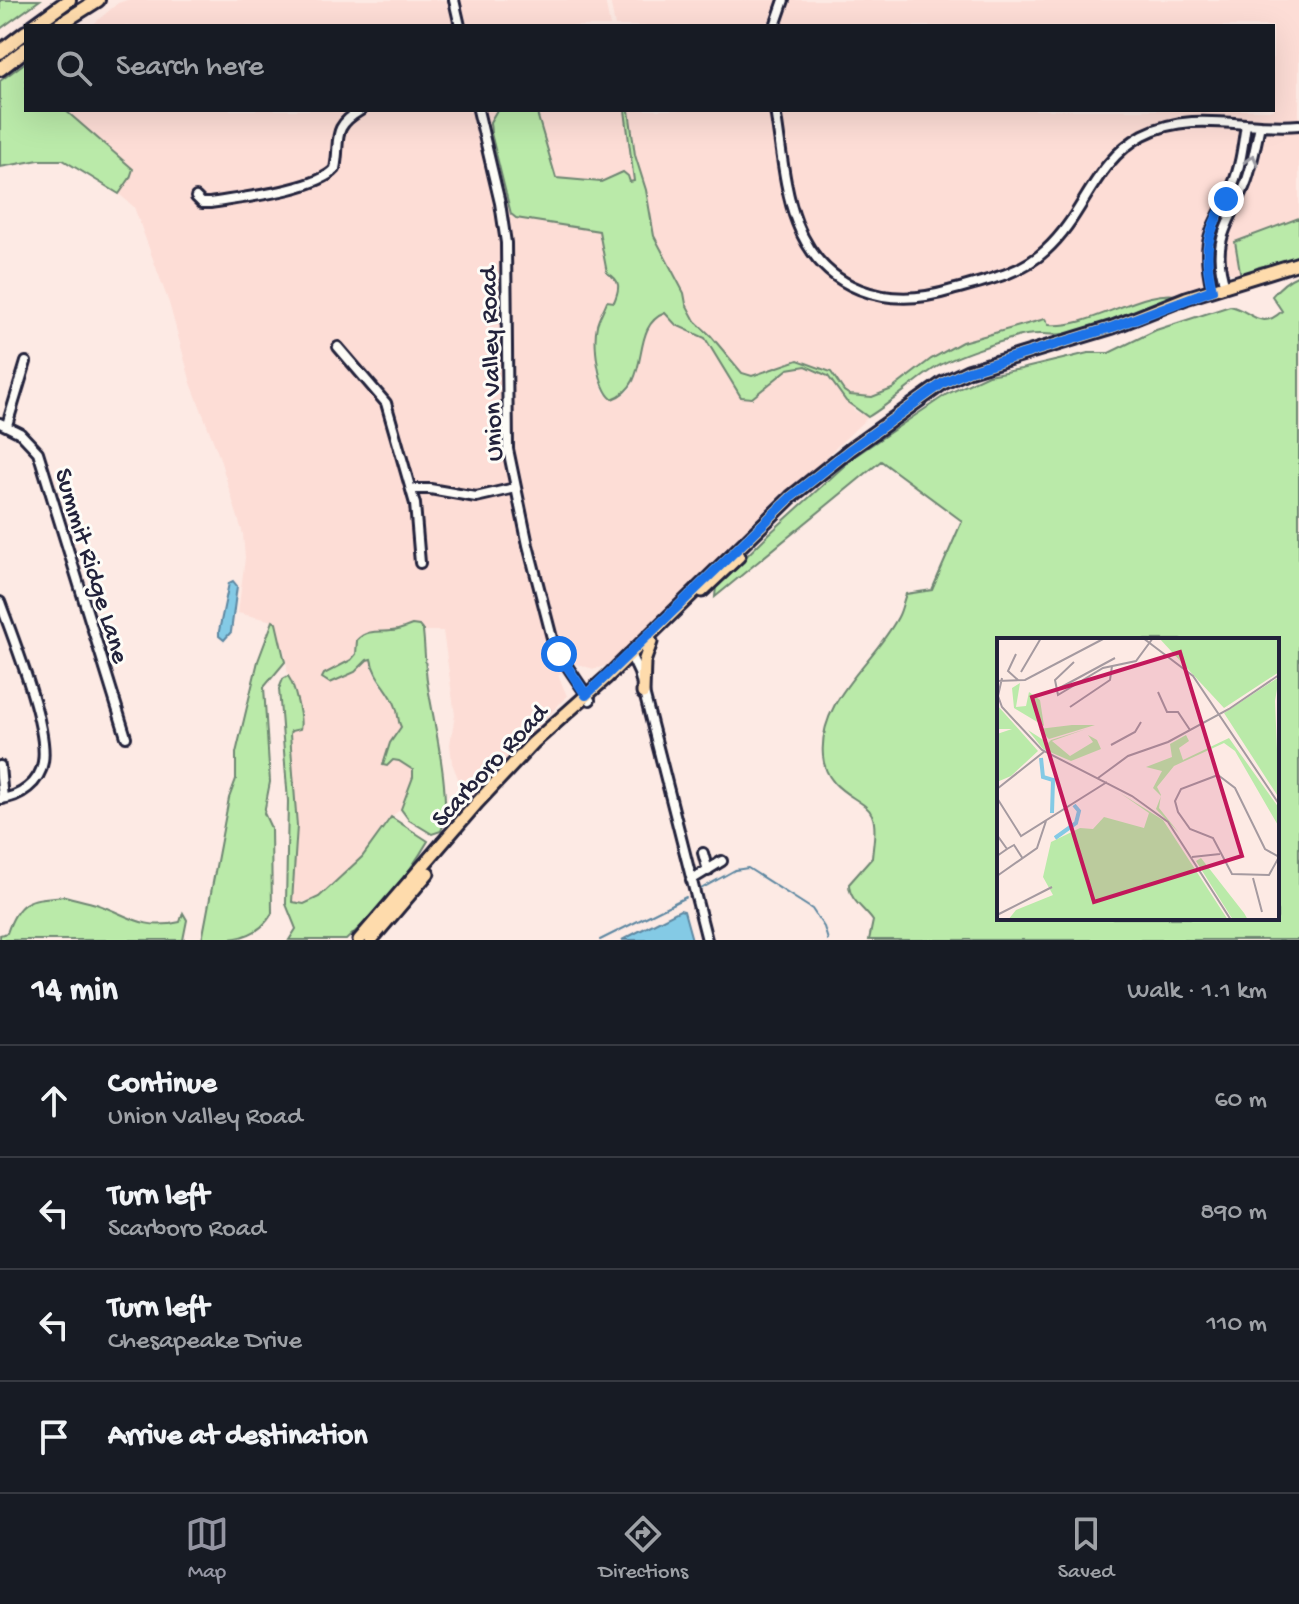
<!DOCTYPE html>
<meta charset="utf-8">
<style>
:root{--surface:#171b24;--page:#20242c;--text:#f1f3f6;--muted:#9ea1a6;--line:#363941;--accent:#9495a2}
body{margin:0;font-family:"Gochi Hand",sans-serif;background:var(--page);color:var(--text)}
.stop{position:absolute;width:24px;height:24px;margin:-18px;border:6px solid #1a73e8;border-radius:50%;background:#fff}
.stop.end{background:#1a73e8;border-color:#fff;box-shadow:0 2px 8px #0008}
.list{margin:0;padding:0;list-style:none}
h2{display:flex;justify-content:space-between;align-items:center;height:104px;margin:0;padding:0 32px;font-size:34px}
h2 small{font-size:26px;font-weight:400;color:var(--muted)}
.list li{display:grid;grid-template-columns:52px 1fr auto;gap:24px;align-items:center;box-sizing:border-box;height:112px;padding:0 32px;border-top:2px solid var(--line)}
.list b{display:block;font-size:30px;white-space:nowrap}
.list p{margin:0;font-size:26px;white-space:nowrap;color:var(--muted)}
.list em{font-size:26px;font-style:normal;color:var(--muted)}
.icon{flex:none;width:44px;height:44px;fill:none;stroke:currentColor;stroke-width:2;stroke-linecap:round;stroke-linejoin:round}
.map{position:relative;flex:none;width:1299px;height:940px;overflow:hidden}
.search{position:absolute;background:var(--surface);box-shadow:0 8px 32px #0002;left:24px;right:24px;top:24px;height:88px;display:flex;align-items:center;gap:20px;box-sizing:border-box;padding:0 28px;border-radius:0px;color:var(--muted);font-size:30px}
.sheet{height:552px;background:var(--surface)}
nav{display:flex;justify-content:space-around;align-items:center;box-sizing:border-box;height:112px;border-top:2px solid var(--line);background:var(--surface);font-size:22px;color:var(--muted)}
nav a{display:grid;justify-items:center;gap:4px}
nav .on{color:var(--accent)}
.map>svg:first-child{display:block}
</style>
<div class="map">
<svg width="1299" height="940" viewBox="0 0 1299 940">
<rect width="100%" height="100%" fill="#fdeae4"/>
<filter id="ink" filterUnits="userSpaceOnUse"><feTurbulence type="fractalNoise" baseFrequency=".0125" numOctaves="2"/><feDisplacementMap in="SourceGraphic" scale="16" xChannelSelector="R" yChannelSelector="G"/><feConvolveMatrix kernelMatrix="1 2 1 2 8 2 1 2 1" color-interpolation-filters="sRGB"/></filter>
<g filter="url(#ink)">
<!-- built -->
<path fill="#fdddd6" d="M127,0H605L610,26H91L118,3Z
M610,0H1299V218L1235,242L1241,277L1229,272L1216,278L1213,276L1205,278L1199,289L1182,296L1172,294L1151,298L1087,321L1052,326L1044,319L962,342L931,359L882,395L861,397L850,395L844,391L831,372L799,360L752,376L742,373L711,336L695,321L686,304L684,293L654,236L635,155L629,110H1273V26H615Z
M65,110H497L490,122L491,133L511,214L516,218L599,230L605,266L618,283V291L614,302H607L596,330L597,371L604,393L612,399L623,395L632,387L648,326L656,317L666,313L670,320L705,338L737,392L767,386L788,369L806,366L828,376L855,411L868,417L826,457L822,469L758,520L747,535L617,663L594,669L572,663L558,675L567,696L467,801L452,763L450,744L455,715L443,631H423L418,626H407L357,649L351,660L324,674L323,681L330,683L355,672L367,660L371,659L373,672L397,708L401,727L390,743L383,763L399,761L413,770V777L401,809L387,820L362,857L319,897L297,904L292,902L297,826L290,734L301,712L294,697L293,684L288,676L285,653L273,621L238,613L245,558L243,534L219,456L191,383L169,303L134,207L119,194L130,178L133,169Z
M536,110H625L634,181L629,183L615,174L601,182L556,178Z"/>
<!-- green -->
<path fill="#baeaa9" stroke="#6e8672" stroke-width="2" fill-rule="evenodd" d="M0,0H40L0,29Z
M26,62V110H65L133,169L130,178L119,194L63,160H39L0,167V81Z
M497,110H536L556,178L601,182L623,172L628,176L630,182L634,181L625,110H629L635,155L646,190L654,236L684,293L686,304L695,321L711,336L742,373L752,376L798,360L831,372L844,391L850,395L872,397L892,389L931,359L962,342L1045,319L1049,325C1093,329 1143,286 1182,296C1160,308 1090,333 1066,334C1047,336 1037,331 1017,337C995,343 951,357 932,370C910,385 891,403 868,417L846,401L828,376L806,366L788,369L752,398L741,397L705,338L676,325L665,313C628,327 654,384 612,399C598,388 593,343 597,325C599,317 604,309 607,301L614,302C620,288 621,280 607,273L599,231L516,218L511,214L491,133L490,122Z
M1299,218V257L1259,267L1241,277L1235,242Z
M1299,275V940H869L873,921C864,908 849,900 849,884L872,858C873,845 877,827 872,815C865,797 826,794 823,756C818,699 874,663 898,617C902,610 903,601 906,594L932,590L962,521L881,461L715,597L716,586L769,534L855,456L947,394L988,375L1021,369L1088,353H1109L1156,330L1230,306C1251,310 1260,332 1282,311L1272,296C1280,286 1287,280 1299,275ZM999,640H1277V918H999Z
M273,621L276,623L285,662L264,687L270,782L264,813L271,828L272,913C258,940 230,940 202,940L229,798L236,779V753L258,661Z
M412,625L419,626L423,631C425,648 425,665 427,681C432,714 454,805 441,831L432,834L409,820L401,809L413,777V770L399,761L393,760L387,766L383,765L390,743L401,727C397,720 399,715 396,707C390,689 374,679 371,659L367,660L355,672L330,683L322,678L324,674L351,660L356,654L357,640C369,627 383,634 398,630C402,629 407,627 412,625Z
M288,676C294,684 303,719 300,729L291,731L290,734L297,826L292,902L304,904L319,897L362,857L391,817L428,841C407,877 377,912 346,940H289L296,929L286,904L288,801L279,689L283,679Z
M65,896C75,899 86,901 96,904C129,915 142,931 180,922L183,913L187,920L183,940H0V935L7,933C19,897 32,899 65,896Z"/>
<!-- water -->
<path fill="#84cae5" stroke="#5d87a1" stroke-width="2" d="M233,581L237,586L231,632L224,640L219,636V631L229,583Z
M680,910L684,911L692,940H622Z"/>
<g fill="none" stroke-linecap="round" stroke-linejoin="round">
<!-- stream -->
<path stroke="#5d87a1" stroke-width="2" d="M699,890L735,870L748,868L812,909L824,927L828,940
M600,940L686,897"/>
<defs>
<path id="minor" d="M454,0L460,26
M775,26L784,0
M478,110L500,203L506,243L508,449L528,545L552,638L559,654L590,700
M775,110C781,145 784,190 797,223C823,291 887,310 952,290C984,281 1021,274 1046,250C1085,215 1093,162 1143,135C1193,109 1246,130 1299,125
M196,197L202,203H210C239,198 317,190 335,169C341,139 330,128 361,110
M1225,286C1209,238 1232,222 1247,180C1253,162 1256,143 1260,125
M1212,290C1199,235 1213,231 1233,184C1241,165 1243,144 1246,124
M338,347L386,403L415,504L420,563
M0,423L20,433L38,452L126,737
M7,425L26,362
M412,489H430L476,497L515,488
M0,602C13,638 49,727 43,762C40,783 20,797 0,799
M630,654L639,673L707,940
M0,766L3,799
M703,853L708,871
M691,880L722,861"/>
<path id="major" d="M702,591L739,556
M643,693L644,662L651,642
M359,940L477,803L533,743L606,678L791,497L851,449L943,383L968,371L1113,327L1186,298L1299,263
M371,940L428,873"/>
<path id="highway" d="M33,26L69,0
M57,26L98,0
M0,52L26,32
M0,69L26,49"/>
</defs>
<!-- minor casing -->
<use href="#minor" stroke="#22223b" stroke-width="14"/>
<!-- major casing -->
<use href="#major" stroke="#22223b" stroke-width="17"/>
<!-- highway casing -->
<use href="#highway" stroke="#22223b" stroke-width="18"/>
<!-- minor -->
<use href="#minor" stroke="#fdfcf7" stroke-width="8"/>
<!-- major -->
<use href="#major" stroke="#fedbac" stroke-width="11"/>
<!-- highway -->
<use href="#highway" stroke="#fedbac" stroke-width="12"/>
</g>
<!-- one-way arrows -->
<defs><path id="oneway-chevron" d="M-2-3.5L2.5 0L-2 3.5" fill="none" stroke-width="1.6" stroke-linecap="round" stroke-linejoin="round" transform="scale(2)"/></defs>
<use stroke="#9a9aa2" href="#oneway-chevron" transform="translate(1252 160) rotate(-76)"/>
</g>
<g fill="none" stroke-linecap="round" stroke-linejoin="round" filter="url(#ink)">
<!-- route -->
<path stroke="#1a73e8" stroke-width="10" d="M559,654L586,695L791,497L851,449L943,383L968,371L1113,327L1212,290C1203,252 1207,233 1226,199"/>
</g>
<g text-anchor="middle" stroke-width="6" stroke-linejoin="round" paint-order="stroke">
<!-- street labels -->
<g font-size="26" fill="#22223b" stroke="#fdfcf7">
<text transform="translate(489 364) rotate(-92)" y="9">Union Valley Road</text>
<text transform="translate(94 565) rotate(73)" y="9">Summit Ridge Lane</text>
<text transform="translate(488 764) rotate(-47)" y="9">Scarboro Road</text>
</g>
</g>
<!-- overview -->
<g transform="translate(997 638)">
<rect width="282" height="282" fill="#fdeae4"/>
<path d="M162,0H282V34L227,70ZM282,39L278,63L282,160L227,75ZM23,45L19,69L29,68L32,54L43,62L47,88L17,70L15,50ZM0,67L41,113L14,138L0,144V96L15,91H0ZM98,87L52,101L42,91L75,87ZM89,91L55,103L73,118L96,104L91,97L100,102L104,111L74,123L46,111L31,92L51,105L54,102ZM189,97L192,103L182,110L186,122L232,100L282,170V189L238,113L227,105L177,128L160,149L164,157L162,170L182,195L159,171L164,158L156,150L165,133L149,129L175,119L173,106ZM123,155L166,182L231,282H11L19,272L56,257L46,239L54,204L83,190L96,191L107,179L147,190L152,175ZM204,220L247,275L251,282H236L199,223Z" fill="#baeaa9"/>
<path fill="none" stroke="#84cae5" stroke-width="4" d="M44,120L46,139L56,142L55,175M58,200L79,185L82,173L77,167"/>
<path fill="none" stroke="#a59aa0" stroke-width="2" d="M146,0L196,38L282,166M19,16L11,33L21,42M77,24L58,42L61,57L106,30L139,23L156,0M24,34L44,0M5,40L1,58L5,69L45,112L135,158L171,184L234,282M0,43L28,42L108,0M57,53L118,20M161,54L170,74H181L193,92M73,69L113,42L115,28M114,107L138,94L144,84M221,137L238,150L268,211L282,219L272,237L235,236L216,200L193,191L181,174L178,163L184,151ZM101,140L131,118L171,104L232,71L282,37M0,151L48,113M0,160L24,198L110,144M0,197L10,211L0,218M10,211L17,207L26,221M195,219L223,216M0,238L40,210L49,183M256,240L265,274M0,277L55,249"/>
<path fill="#c2185b" fill-opacity="0.15" stroke="#c2185b" stroke-width="4" d="M183,14L245,218L97,264L35,59Z"/>
<rect width="282" height="282" fill="none" stroke="#22223b" stroke-width="4"/>
</g>
</svg>
<div class="stop" style="left:559px;top:654px"></div>
<div class="stop end" style="left:1226px;top:199px"></div>
<div class="search"><svg class="icon" aria-label="search" viewBox="0 0 24 24"><circle cx="10" cy="10" r="6"/><path d="M15 15l6 6"/></svg>Search here</div>
</div>
<section class="sheet">
<h2>14 min<small>Walk · 1.1 km</small></h2>
<ul class="list">
<li><svg class="icon" aria-label="ahead" viewBox="0 0 24 24"><path d="M12 20V5M6 11l6-6 6 6"/></svg><div><b>Continue</b><p>Union Valley Road</p></div><em>60 m</em></li>
<li><svg class="icon" aria-label="left" viewBox="0 0 24 24"><path d="M17 20v-9H6M10 6l-5 5 5 5"/></svg><div><b>Turn left</b><p>Scarboro Road</p></div><em>890 m</em></li>
<li><svg class="icon" aria-label="left" viewBox="0 0 24 24"><path d="M17 20v-9H6M10 6l-5 5 5 5"/></svg><div><b>Turn left</b><p>Chesapeake Drive</p></div><em>110 m</em></li>
<li><svg class="icon" aria-label="arrive" viewBox="0 0 24 24"><path d="M6 21V4h12l-3 4 3 4H6"/></svg><div><b>Arrive at destination</b></div></li>
</ul>
</section>
<nav>
<a class="on"><svg class="icon" aria-label="map" viewBox="0 0 24 24"><path d="M3 6l6-2 6 2 6-2v14l-6 2-6-2-6 2zM9 4v14M15 6v14"/></svg>Map</a>
<a><svg class="icon" aria-label="directions" viewBox="0 0 24 24"><path d="M12 3l9 9-9 9-9-9zM9 14v-3h6M13 9l2 2-2 2"/></svg>Directions</a>
<a><svg class="icon" aria-label="saved" viewBox="0 0 24 24"><path d="M7 4h10v16l-5-4-5 4z"/></svg>Saved</a>
</nav>
